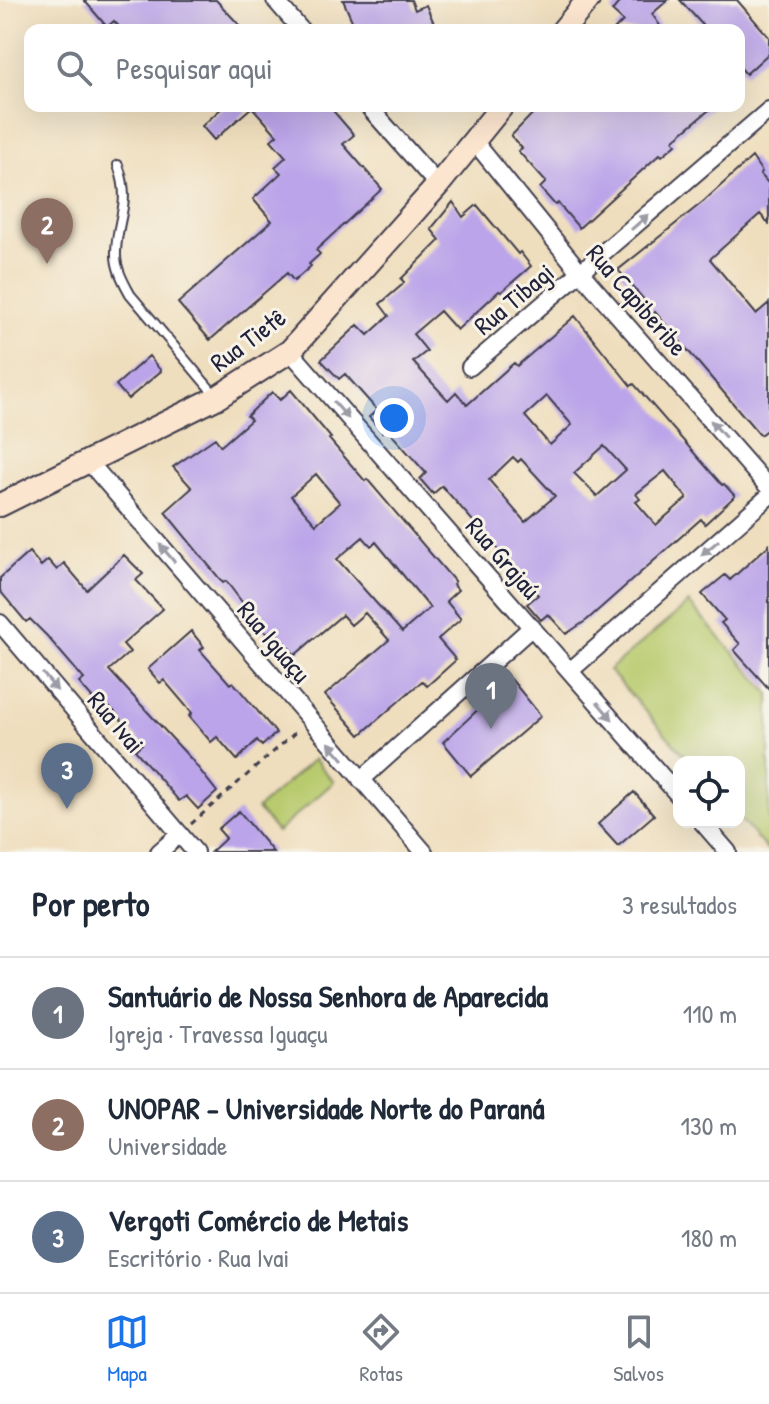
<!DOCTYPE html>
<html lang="pt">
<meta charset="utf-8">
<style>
:root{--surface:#fff;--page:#f2f2f3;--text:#1f2937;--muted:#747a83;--line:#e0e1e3;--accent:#1a73e8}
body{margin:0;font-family:"Patrick Hand",sans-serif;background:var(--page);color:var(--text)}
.controls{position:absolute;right:24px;bottom:24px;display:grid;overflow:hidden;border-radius:16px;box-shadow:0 8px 32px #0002}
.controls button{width:72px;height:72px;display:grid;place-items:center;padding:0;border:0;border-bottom:2px solid var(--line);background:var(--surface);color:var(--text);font:40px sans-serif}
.you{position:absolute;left:394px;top:418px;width:28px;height:28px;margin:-20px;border:6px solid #fff;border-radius:50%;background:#1a73e8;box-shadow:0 0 0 12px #1a73e833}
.badge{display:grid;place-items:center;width:52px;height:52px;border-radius:50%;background:var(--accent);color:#fff;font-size:26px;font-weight:700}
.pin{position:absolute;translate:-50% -66px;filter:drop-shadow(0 2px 4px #0008)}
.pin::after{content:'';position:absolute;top:42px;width:28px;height:24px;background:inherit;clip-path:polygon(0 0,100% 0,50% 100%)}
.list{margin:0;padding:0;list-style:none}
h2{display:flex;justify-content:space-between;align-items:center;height:104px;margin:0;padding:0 32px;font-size:34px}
h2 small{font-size:26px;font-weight:400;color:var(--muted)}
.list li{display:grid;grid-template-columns:52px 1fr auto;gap:24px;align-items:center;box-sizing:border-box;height:112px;padding:0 32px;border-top:2px solid var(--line)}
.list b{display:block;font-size:30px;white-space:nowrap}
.list p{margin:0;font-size:26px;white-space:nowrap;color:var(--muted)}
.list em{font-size:26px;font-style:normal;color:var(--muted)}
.icon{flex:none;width:44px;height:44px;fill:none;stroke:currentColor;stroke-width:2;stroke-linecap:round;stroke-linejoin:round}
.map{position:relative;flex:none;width:769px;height:852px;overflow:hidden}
.search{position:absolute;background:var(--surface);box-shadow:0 8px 32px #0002;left:24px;right:24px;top:24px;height:88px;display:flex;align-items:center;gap:20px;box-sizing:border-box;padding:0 28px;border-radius:16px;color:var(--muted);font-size:30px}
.sheet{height:440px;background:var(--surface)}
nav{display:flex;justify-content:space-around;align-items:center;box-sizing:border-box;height:112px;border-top:2px solid var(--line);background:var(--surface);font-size:22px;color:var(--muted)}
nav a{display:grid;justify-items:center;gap:4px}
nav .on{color:var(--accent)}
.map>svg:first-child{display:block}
</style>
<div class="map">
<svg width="769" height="852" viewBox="0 0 769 852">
<rect width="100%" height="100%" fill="#f7f3e8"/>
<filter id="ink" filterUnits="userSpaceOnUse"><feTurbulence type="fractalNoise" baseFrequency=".0125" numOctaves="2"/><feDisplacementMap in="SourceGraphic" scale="16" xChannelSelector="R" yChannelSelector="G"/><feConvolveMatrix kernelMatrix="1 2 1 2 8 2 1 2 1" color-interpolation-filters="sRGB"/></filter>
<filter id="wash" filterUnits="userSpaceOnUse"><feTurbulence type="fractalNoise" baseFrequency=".006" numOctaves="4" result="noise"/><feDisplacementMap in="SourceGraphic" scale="32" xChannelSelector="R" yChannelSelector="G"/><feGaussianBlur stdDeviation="1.8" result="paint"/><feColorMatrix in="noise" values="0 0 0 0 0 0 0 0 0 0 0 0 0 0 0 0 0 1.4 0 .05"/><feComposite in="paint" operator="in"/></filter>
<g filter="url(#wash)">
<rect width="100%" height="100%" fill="#efdebd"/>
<!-- green -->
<path fill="#b8ca6d" stroke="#6d7654" stroke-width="2" d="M689,603L769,693V852L739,818V762H690L609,670Z
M314,759L334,782L277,832L257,809Z"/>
<g id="blocks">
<!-- building -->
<path fill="#bba4e9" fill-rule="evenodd" d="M84,0H216L244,30H122L114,21L107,27Z
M343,0H411L415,10L426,5L437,30H356Z
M621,0H668L652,14L663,30H614L623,21L612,11Z
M680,0H737L769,37V53L746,74L739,66V30H707Z
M224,106H329L354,135L343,144L382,189L316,250L320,254L309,264L311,266L294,281L287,273L210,340L178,303L272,221L253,199L281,173L275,167L286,157L271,140L277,135L252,107L214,140L202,126Z
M540,106H714L673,140L676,144L662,156L660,154L579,228L558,203L555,205L540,188L546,182L518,151L522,148L511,136Z
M752,157L762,172L760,174L769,184V224L760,214L710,259L756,314L769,303V428L760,435L655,312L646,319L647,303L618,270L704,201Z
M453,202L463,217L477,205L518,254L520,252L531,266L501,292L499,291L457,330L440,311L413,334L427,351L413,362L448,400L456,392L467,405L514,363L517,366L575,316L631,386L634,384L722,485L724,484L735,496L705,524L701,519L587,620L566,634L548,614L541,620L527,604L538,595L519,573L442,486L433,494L420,479L426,473L386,428L382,432L369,417L377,410L345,374L339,379L321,360L358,325L368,335L389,316L380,304L402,285L404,282L401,279L440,240L431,229ZM547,396L572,425L550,445L525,416ZM604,446L626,470L597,496L574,473ZM513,457L518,462L521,459L555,496L525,522L489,480ZM665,471L687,498L656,525L636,502L640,499L636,494Z
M149,356L161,371L128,399L116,385Z
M291,390L331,438L329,439L365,481L367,479L455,582L453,584L458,590L446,601L461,619L438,639L456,660L427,686L422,681L360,735L325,695L389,640L365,613L351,625L342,615L295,655L278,635L276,636L271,630L267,634L261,627L226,581L223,583L165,512L192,488L173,467L215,438L221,446L251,420L247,416L272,392L280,400ZM316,474L340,503L316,524L291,496ZM363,537L371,546L376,542L430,608L402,632L337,559Z
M769,545V689L734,650L740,644L721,623L725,620L702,594L725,575L730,580Z
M29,552L41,566L48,560L57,570L64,563L87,590L124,555L143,574L136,580L163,609L123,644L130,652L109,670L191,759L217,792L198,809L186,796L179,801L135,750L142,744L114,711L103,702L99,706L79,683L84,679L47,636L30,619L26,622L0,591V578Z
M191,631L204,647L200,650L230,684L233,682L276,733L262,746L257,740L237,760L217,737L211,742L189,716L192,713L164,680L160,683L148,669Z
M511,679L541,716L471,776L443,742Z
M634,792L654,815L618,846L598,824Z
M239,811L273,852H211L226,838L218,829Z"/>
</g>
</g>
<g filter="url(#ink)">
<use href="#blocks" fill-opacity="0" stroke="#413e4e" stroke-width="2"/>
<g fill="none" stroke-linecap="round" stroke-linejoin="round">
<defs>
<path id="lane" d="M118,165C132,204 117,217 116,252C115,267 123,281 130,294L216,396"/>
<path id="street" d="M275,0L301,30
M368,106L438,185
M474,141L581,273L769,488
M290,351L679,796
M470,367L769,110
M89,462L424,852
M0,623L195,852
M570,671L769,496
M361,780L532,627
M702,822L728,852
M159,852L180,834"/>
<path id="secondary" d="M563,30L588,0
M0,505L218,397L290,351L438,185L502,106"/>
</defs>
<!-- lane casing -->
<use href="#lane" stroke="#413e4e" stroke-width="12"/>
<!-- street casing -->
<use href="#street" stroke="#413e4e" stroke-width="20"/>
<!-- secondary casing -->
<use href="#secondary" stroke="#413e4e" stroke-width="26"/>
<!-- path -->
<path stroke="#413e4e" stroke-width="3" stroke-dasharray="6 6" stroke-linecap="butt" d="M191,824L297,731"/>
<!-- lane -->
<use href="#lane" stroke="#fff" stroke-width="8"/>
<!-- street -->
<use href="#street" stroke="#fff" stroke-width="16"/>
<!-- secondary -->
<use href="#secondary" stroke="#fce5cf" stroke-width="22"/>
</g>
<!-- one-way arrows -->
<defs><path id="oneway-solid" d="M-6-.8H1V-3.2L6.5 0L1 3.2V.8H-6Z" transform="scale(2)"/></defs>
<g fill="#9c9ca7">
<use href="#oneway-solid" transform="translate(640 222) rotate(-41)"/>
<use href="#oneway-solid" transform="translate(341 410) rotate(49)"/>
<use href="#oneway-solid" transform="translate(718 429) rotate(-131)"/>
<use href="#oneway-solid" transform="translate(710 548) rotate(139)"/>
<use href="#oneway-solid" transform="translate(167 553) rotate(-130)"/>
<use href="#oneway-solid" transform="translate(50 682) rotate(50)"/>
<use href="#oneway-solid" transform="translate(605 711) rotate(49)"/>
<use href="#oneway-solid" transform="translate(336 751) rotate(-131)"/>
</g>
</g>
<g text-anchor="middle" stroke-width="6" stroke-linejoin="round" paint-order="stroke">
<!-- street labels -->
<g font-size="26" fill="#22223b" stroke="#f7f3e8">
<text transform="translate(514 299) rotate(-40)" y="9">Rua Tibagi</text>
<text transform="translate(637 300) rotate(49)" y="9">Rua Capiberibe</text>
<text transform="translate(248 340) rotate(-37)" y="9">Rua Tietê</text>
<text transform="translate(503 558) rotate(49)" y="9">Rua Grajaú</text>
<text transform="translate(274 642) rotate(50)" y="9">Rua Iguaçu</text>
<text transform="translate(116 722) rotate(50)" y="9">Rua Ivai</text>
</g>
</g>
</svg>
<div class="controls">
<button><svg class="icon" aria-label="locate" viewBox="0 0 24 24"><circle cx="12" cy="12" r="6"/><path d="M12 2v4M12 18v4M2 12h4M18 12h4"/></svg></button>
</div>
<div class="you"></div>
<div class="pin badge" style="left:491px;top:729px;background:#6b7280">1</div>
<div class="pin badge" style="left:47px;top:264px;background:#8d6e63">2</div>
<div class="pin badge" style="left:67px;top:809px;background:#5c6f8a">3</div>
<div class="search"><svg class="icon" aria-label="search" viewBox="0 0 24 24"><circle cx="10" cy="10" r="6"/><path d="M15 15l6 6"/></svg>Pesquisar aqui</div>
</div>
<section class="sheet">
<h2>Por perto<small>3 resultados</small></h2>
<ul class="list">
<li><span class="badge" style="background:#6b7280">1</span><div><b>Santuário de Nossa Senhora de Aparecida</b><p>Igreja · Travessa Iguaçu</p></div><em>110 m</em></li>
<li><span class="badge" style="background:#8d6e63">2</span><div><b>UNOPAR - Universidade Norte do Paraná</b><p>Universidade</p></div><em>130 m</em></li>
<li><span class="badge" style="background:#5c6f8a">3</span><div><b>Vergoti Comércio de Metais</b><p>Escritório · Rua Ivai</p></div><em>180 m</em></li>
</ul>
</section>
<nav>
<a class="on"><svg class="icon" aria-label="map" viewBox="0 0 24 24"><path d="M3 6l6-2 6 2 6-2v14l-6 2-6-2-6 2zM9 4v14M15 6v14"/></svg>Mapa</a>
<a><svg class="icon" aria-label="directions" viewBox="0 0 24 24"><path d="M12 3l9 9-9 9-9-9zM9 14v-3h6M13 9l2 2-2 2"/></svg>Rotas</a>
<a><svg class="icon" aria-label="saved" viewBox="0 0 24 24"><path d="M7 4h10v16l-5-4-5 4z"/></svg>Salvos</a>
</nav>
